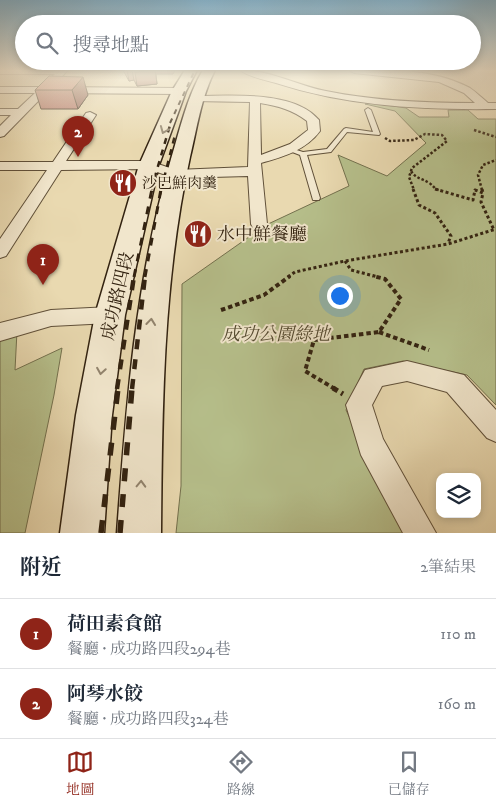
<!DOCTYPE html>
<html lang="zh-TW">
<meta charset="utf-8">
<style>
:root{--surface:#fff;--page:#f2f2f3;--text:#1f2937;--muted:#747a83;--line:#e0e1e3;--accent:#8f2418}
body{margin:0;font-family:"IM FELL DW Pica","Noto Serif TC",serif;background:var(--page);color:var(--text)}
.controls{position:absolute;right:15px;bottom:15px;display:grid;overflow:hidden;border-radius:10px;box-shadow:0 2px 8px #0003}
.controls button{width:45px;height:45px;display:grid;place-items:center;padding:0;border:0;border-bottom:1px solid var(--line);background:var(--surface);color:var(--text);font:25px sans-serif}
.you{position:absolute;left:339px;top:295px;width:18px;height:18px;margin:-12px;border:4px solid #fff;border-radius:50%;background:#1a73e8;box-shadow:0 0 0 8px #1a73e833}
.badge{display:grid;place-items:center;width:32px;height:32px;border-radius:50%;background:var(--accent);color:#fff;font-size:16px;font-weight:700}
.pin{position:absolute;translate:-50% -41px;filter:drop-shadow(0 1px 2px #0008)}
.pin::after{content:'';position:absolute;top:26px;width:18px;height:15px;background:inherit;clip-path:polygon(0 0,100% 0,50% 100%)}
.list{margin:0;padding:0;list-style:none}
h2{display:flex;justify-content:space-between;align-items:center;height:65px;margin:0;padding:0 20px;font-size:21px}
h2 small{font-size:16px;font-weight:400;color:var(--muted)}
.list li{display:grid;grid-template-columns:32px 1fr auto;gap:15px;align-items:center;box-sizing:border-box;height:70px;padding:0 20px;border-top:1px solid var(--line)}
.list b{display:block;font-size:19px;white-space:nowrap}
.list p{margin:0;font-size:16px;white-space:nowrap;color:var(--muted)}
.list em{font-size:16px;font-style:normal;color:var(--muted)}
.icon{flex:none;width:28px;height:28px;fill:none;stroke:currentColor;stroke-width:2;stroke-linecap:round;stroke-linejoin:round}
.map{position:relative;flex:none;width:496px;height:533px;overflow:hidden}
.search{position:absolute;background:var(--surface);box-shadow:0 2px 8px #0003;left:15px;right:15px;top:15px;height:55px;display:flex;align-items:center;gap:12px;box-sizing:border-box;padding:0 18px;border-radius:28px;color:var(--muted);font-size:19px}
.sheet{height:205px;background:var(--surface)}
nav{display:flex;justify-content:space-around;align-items:center;box-sizing:border-box;height:70px;border-top:1px solid var(--line);background:var(--surface);font-size:14px;color:var(--muted)}
nav a{display:grid;justify-items:center;gap:2px}
nav .on{color:var(--accent)}
.map>svg:first-child{display:block}
</style>
<div class="map">
<svg width="496" height="533" viewBox="0 0 496 533">
<rect width="100%" height="100%" fill="#e9d9b0"/>
<filter id="stains"><feTurbulence type="fractalNoise" baseFrequency=".004" numOctaves="4"/><feColorMatrix values="0 0 0 0 .2 0 0 0 0 .09 0 0 0 0 .02 0 0 0 .5 -.17"/></filter>
<radialGradient id="worn" r=".72"><stop offset=".6" stop-color="#630" stop-opacity="0"/><stop offset="1" stop-color="#630" stop-opacity=".3"/></radialGradient>
<!-- green -->
<path fill="#b6bf8b" stroke="#74714e" d="M372,103L406,108L419,117H449L448,110H468L478,119H496V405L467,375L403,361L364,369L346,410L405,533H176L181,486L182,284L266,225L349,186L338,155L387,176L426,143L395,111L365,104Z
M17,331L15,370L62,348L54,395L25,533H0V336Z"/>
<g fill="none" stroke-linecap="round" stroke-linejoin="round">
<defs>
<path id="service" d="M368,108L371,110L380,134L379,135L347,132L331,152L307,155L320,198L319,200H313L300,155L287,150L290,148L303,152L327,149L344,129L346,128L373,132L365,110Z"/>
<path id="minor" d="M0,70H68L52,87L179,88L184,91L179,94L46,93L4,136L0,137V126L11,115H0V109H18L35,93H0V87H41L55,74H0Z
M240,70C267,69 299,86 326,91C375,101 425,103 475,103L464,93L439,82L354,73L349,70C387,68 437,70 470,88C476,92 482,98 488,103H496V109C421,110 347,106 276,83C265,80 249,77 240,70Z
M197,96C232,96 294,90 319,120L320,131C306,150 283,157 261,163L267,224L265,228H253L251,224L248,176L175,178L148,169L61,170L6,256L0,258V239L47,170H0V162H53L86,113L90,112L96,115L66,161H149L176,170L248,167L250,102L193,101L192,99ZM260,103C278,106 293,110 307,121L308,130L290,144L261,155Z
M110,307L117,309L121,315L117,321L110,323L51,326L0,341V323L51,310Z
M407,361L464,375L496,410V442L487,438L447,392L407,381L382,386L372,405L383,439L436,533H403L361,455L346,405L365,370Z"/>
<path id="secondary" d="M185,70H197L186,91L159,165L125,315L112,415L104,533H60L76,415L95,315L139,165L172,91Z
M203,70H215C201,97 197,128 190,157C163,281 162,407 161,533H117C126,407 135,281 171,159C180,129 187,97 203,70Z"/>
</defs>
<!-- service casing -->
<use href="#service" stroke="#605039" stroke-width="2"/>
<!-- minor casing -->
<use href="#minor" stroke="#605039" stroke-width="2"/>
<!-- secondary casing -->
<use href="#secondary" stroke="#332311" stroke-width="3"/>
<!-- path-far3 -->
<path stroke="#332311" stroke-width="2.5" stroke-dasharray="2.5 2" stroke-linecap="butt" d="M474,130L496,137
M385,138L390,141L414,140L425,134L442,135L447,141L412,168L409,177L414,190
M411,171C416,179 422,178 429,183C433,185 434,189 439,190
M482,190L478,175L483,165L496,160"/>
<!-- path-far2 -->
<path stroke="#332311" stroke-width="3" stroke-dasharray="3 2.5" stroke-linecap="butt" d="M413,189L419,205L435,213L451,236L448,243
M435,189L473,200L475,190L483,193L481,202L494,230
M482,189L483,193
M345,261L351,270L378,277
M288,277L295,272L345,261L448,244L496,229"/>
<!-- path-far1 -->
<path stroke="#332311" stroke-width="4" stroke-dasharray="4.5 3" stroke-linecap="butt" d="M221,310L264,295L290,276
M379,332L429,350
M335,389L305,371L314,340L379,332L401,299L385,279L373,276"/>
<!-- path -->
<path stroke="#332311" stroke-width="5" stroke-dasharray="5.5 4" stroke-linecap="butt" d="M333,388L343,394"/>
<!-- service -->
<use href="#service" fill="#f1e6cc" fill-rule="evenodd"/>
<!-- minor -->
<use href="#minor" fill="#f1e6cc" fill-rule="evenodd"/>
<!-- secondary -->
<use href="#secondary" fill="#f1e6cc" fill-rule="evenodd"/>
<!-- rail-far4 -->
<path stroke="#332311" stroke-width="2" stroke-dasharray="5 5" stroke-linecap="butt" d="M170,123L195,70"/>
<!-- rail-far3 -->
<path stroke="#332311" stroke-width="2.5" stroke-dasharray="6 6" stroke-linecap="butt" d="M151,190L171,122
M161,190L175,135"/>
<!-- rail-far2 -->
<path stroke="#332311" stroke-width="3" stroke-dasharray="8 8" stroke-linecap="butt" d="M134,277L152,189
M145,277L161,189"/>
<!-- rail-far1 -->
<path stroke="#332311" stroke-width="4.5" stroke-dasharray="10 10" stroke-linecap="butt" d="M117,389L134,276
M132,389L145,276"/>
<!-- rail -->
<path stroke="#332311" stroke-width="5.5" stroke-dasharray="13 13" stroke-linecap="butt" d="M101,533L118,388
M120,533L132,388"/>
</g>
<!-- wall -->
<path fill="#b9796c" stroke="#332311" d="M123,70H175L173,74H156L157,84L137,86L134,80L129,81Z
M49,76L88,95L78,109H41L35,90Z"/>
<!-- shaded-wall -->
<path fill="#966358" stroke="#332311" d="M127,70H132L134,80L129,81Z
M155,70L157,84L137,86L135,72Z
M83,77L88,95L78,109L72,90Z"/>
<!-- building -->
<path fill="#d78d7e" stroke="#332311" d="M133,70H154L135,72Z
M49,76L83,77L72,90H35Z"/>
<!-- one-way arrows -->
<defs><path id="oneway-chevron" d="M-2-3.5L2.5 0L-2 3.5" fill="none" stroke-width="1.6" stroke-linecap="round" stroke-linejoin="round" transform="scale(1.25)"/></defs>
<g stroke="#92846e">
<use href="#oneway-chevron" transform="translate(164 130) rotate(112)"/>
<use href="#oneway-chevron" transform="translate(151 322) rotate(-84)"/>
<use href="#oneway-chevron" transform="translate(101 371) rotate(99)"/>
<use href="#oneway-chevron" transform="translate(141 484) rotate(-88)"/>
</g>
<!-- sky -->
<linearGradient id="sky" x2="0" y2="1"><stop stop-color="#87b6d0"/><stop offset="0.49" stop-color="#f5eedb"/><stop offset="1" stop-color="#f5eedb" stop-opacity="0"/></linearGradient>
<rect width="496" height="144" fill="url(#sky)"/>
<!-- icons -->
<defs>
<symbol id="restaurant-disc" viewBox="-11 -11 22 22"><circle r="9.5" fill="#8f2418" stroke="#f1e6cc"/><path d="M-5-6h1v4h1v-4h1v4h1v-4h1v5L-1.5 .5V6h-2V.5L-5-1ZM5-6V6H3V1.5H1.5Q1.5-4 5-6Z" fill="#fff"/></symbol>
</defs>
<g fill-rule="evenodd">
<use href="#restaurant-disc" x="107" y="167" width="32" height="32"/>
<use href="#restaurant-disc" x="182" y="218" width="32" height="32"/>
</g>
<g text-anchor="middle" stroke-width="4" stroke-linejoin="round" paint-order="stroke">
<!-- far-poi labels -->
<g font-size="15" fill="#332311" stroke="#f1e6cc" text-anchor="start">
<text x="142" y="188">沙巴鮮肉羹</text>
</g>
<!-- poi labels -->
<g font-size="18" fill="#332311" stroke="#f1e6cc" text-anchor="start">
<text x="217" y="240">水中鮮餐廳</text>
</g>
<!-- street labels -->
<g font-size="18" fill="#332311" stroke="#f1e6cc">
<text transform="translate(117 296) rotate(-77)" y="6">成功路四段</text>
</g>
<!-- park labels -->
<g font-size="18" font-style="italic" fill="#544a30" stroke="#f1e6cc">
<text x="276" y="340">成功公園綠地</text>
</g>
</g>
<rect width="100%" height="100%" filter="url(#stains)"/>
<rect width="100%" height="100%" fill="url(#worn)"/>
</svg>
<div class="controls">
<button><svg class="icon" aria-label="layers" viewBox="0 0 24 24"><path d="M12 4l9 5-9 5-9-5zM3 14l9 5 9-5"/></svg></button>
</div>
<div class="you"></div>
<div class="pin badge" style="left:43px;top:285px">1</div>
<div class="pin badge" style="left:78px;top:157px">2</div>
<div class="search"><svg class="icon" aria-label="search" viewBox="0 0 24 24"><circle cx="10" cy="10" r="6"/><path d="M15 15l6 6"/></svg>搜尋地點</div>
</div>
<section class="sheet">
<h2>附近<small>2筆結果</small></h2>
<ul class="list">
<li><span class="badge">1</span><div><b>荷田素食館</b><p>餐廳 · 成功路四段294巷</p></div><em>110 m</em></li>
<li><span class="badge">2</span><div><b>阿琴水餃</b><p>餐廳 · 成功路四段324巷</p></div><em>160 m</em></li>
</ul>
</section>
<nav>
<a class="on"><svg class="icon" aria-label="map" viewBox="0 0 24 24"><path d="M3 6l6-2 6 2 6-2v14l-6 2-6-2-6 2zM9 4v14M15 6v14"/></svg>地圖</a>
<a><svg class="icon" aria-label="directions" viewBox="0 0 24 24"><path d="M12 3l9 9-9 9-9-9zM9 14v-3h6M13 9l2 2-2 2"/></svg>路線</a>
<a><svg class="icon" aria-label="saved" viewBox="0 0 24 24"><path d="M7 4h10v16l-5-4-5 4z"/></svg>已儲存</a>
</nav>
